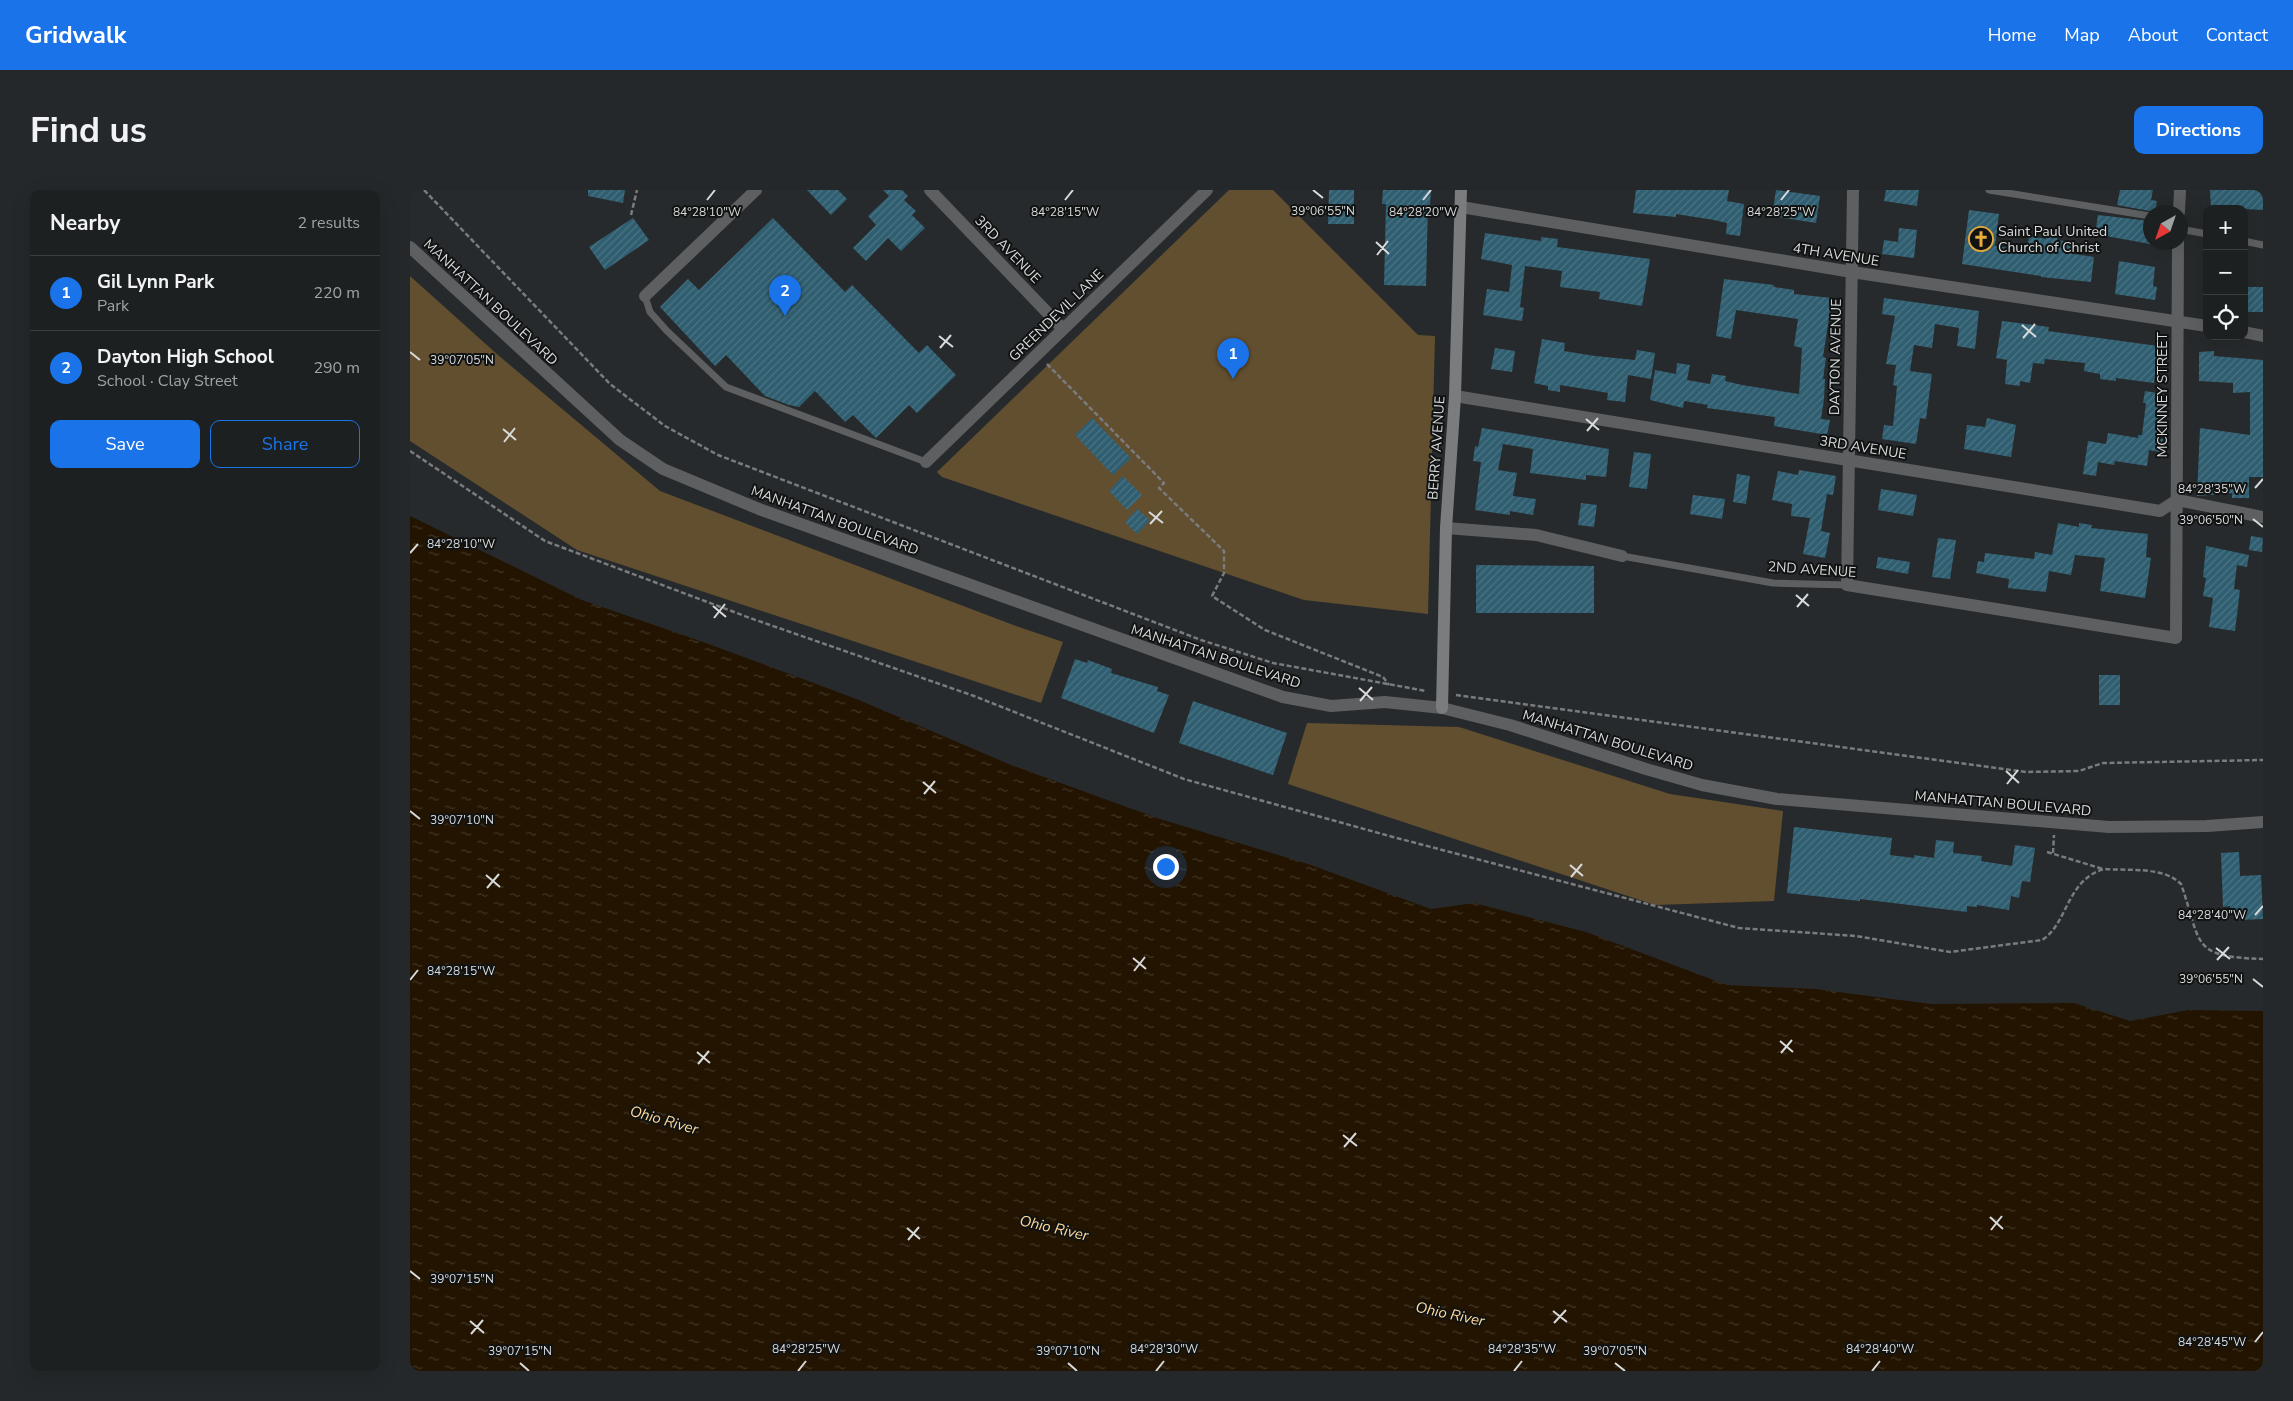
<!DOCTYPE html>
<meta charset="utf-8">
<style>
:root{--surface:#1d2021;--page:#25282a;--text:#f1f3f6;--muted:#a0a3a5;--line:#3b3e3f;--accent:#1a73e8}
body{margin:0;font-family:"Nunito Sans",sans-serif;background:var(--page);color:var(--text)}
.controls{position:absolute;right:15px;top:15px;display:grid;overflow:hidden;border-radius:10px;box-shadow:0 5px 20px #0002}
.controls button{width:45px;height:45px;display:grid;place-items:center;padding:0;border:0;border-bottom:1px solid var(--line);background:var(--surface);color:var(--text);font:25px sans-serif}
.compass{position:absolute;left:1733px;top:15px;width:45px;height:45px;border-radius:50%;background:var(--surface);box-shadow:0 5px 20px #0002;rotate:220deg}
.you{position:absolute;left:755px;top:676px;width:18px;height:18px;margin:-12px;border:4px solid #fff;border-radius:50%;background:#1a73e8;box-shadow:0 0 0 8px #1a73e833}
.badge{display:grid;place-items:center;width:32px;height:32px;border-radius:50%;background:var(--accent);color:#fff;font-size:16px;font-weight:700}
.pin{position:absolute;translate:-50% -41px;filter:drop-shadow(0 1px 2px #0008)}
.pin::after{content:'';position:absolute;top:26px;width:18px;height:15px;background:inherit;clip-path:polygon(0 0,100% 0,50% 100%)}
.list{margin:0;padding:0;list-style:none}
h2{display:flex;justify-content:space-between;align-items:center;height:65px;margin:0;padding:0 20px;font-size:21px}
h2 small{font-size:16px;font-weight:400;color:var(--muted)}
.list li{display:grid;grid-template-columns:32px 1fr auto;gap:15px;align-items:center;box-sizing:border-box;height:75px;padding:0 20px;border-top:1px solid var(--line)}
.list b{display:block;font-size:19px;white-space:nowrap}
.list p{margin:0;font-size:16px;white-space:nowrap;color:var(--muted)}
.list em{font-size:16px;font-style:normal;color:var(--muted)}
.actions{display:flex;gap:10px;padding:15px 20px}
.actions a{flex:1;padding:11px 0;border:1px solid var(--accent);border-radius:10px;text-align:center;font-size:18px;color:var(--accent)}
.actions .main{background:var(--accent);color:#fff}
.icon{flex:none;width:28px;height:28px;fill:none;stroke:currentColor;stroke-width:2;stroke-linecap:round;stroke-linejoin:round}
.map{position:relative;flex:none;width:1853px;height:1181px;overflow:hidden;border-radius:10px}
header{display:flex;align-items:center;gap:30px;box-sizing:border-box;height:70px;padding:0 25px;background:var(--accent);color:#fff}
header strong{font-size:24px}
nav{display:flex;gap:28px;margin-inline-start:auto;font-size:18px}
.intro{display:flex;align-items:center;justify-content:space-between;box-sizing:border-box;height:120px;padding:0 30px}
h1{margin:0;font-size:35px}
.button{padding:12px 22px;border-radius:10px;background:var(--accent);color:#fff;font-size:18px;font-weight:700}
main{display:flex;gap:30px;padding:0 30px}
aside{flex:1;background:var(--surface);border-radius:10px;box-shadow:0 5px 20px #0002}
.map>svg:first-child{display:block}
</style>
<header>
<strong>Gridwalk</strong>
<nav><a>Home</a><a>Map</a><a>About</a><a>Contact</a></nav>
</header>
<div class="intro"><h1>Find us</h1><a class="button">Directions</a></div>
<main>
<aside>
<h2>Nearby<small>2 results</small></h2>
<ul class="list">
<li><span class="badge">1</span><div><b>Gil Lynn Park</b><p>Park</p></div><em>220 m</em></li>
<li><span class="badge">2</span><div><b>Dayton High School</b><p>School · Clay Street</p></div><em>290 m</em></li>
</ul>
<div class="actions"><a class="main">Save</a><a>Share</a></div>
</aside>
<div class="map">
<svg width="1853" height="1181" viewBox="0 0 1853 1181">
<defs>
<pattern id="water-ripples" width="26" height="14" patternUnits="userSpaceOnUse" patternTransform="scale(1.25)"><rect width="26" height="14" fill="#221400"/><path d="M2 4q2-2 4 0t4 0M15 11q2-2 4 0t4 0" fill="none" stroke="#413625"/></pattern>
<pattern id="building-hatch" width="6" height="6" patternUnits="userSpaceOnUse" patternTransform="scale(1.25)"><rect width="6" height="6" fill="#2f5e70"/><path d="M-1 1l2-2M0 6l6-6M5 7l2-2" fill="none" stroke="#4c7484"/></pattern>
</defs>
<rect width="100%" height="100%" fill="#272a2c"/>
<!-- green -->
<path fill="#624f2f" d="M819,0H863L1008,145L1025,146L1018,424L894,410L532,287L527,282Z
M0,86L88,165L250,301L606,436L653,452L631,513L167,360L0,251Z
M897,533L1049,537L1260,604L1373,621L1364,711L1245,715L878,594Z"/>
<!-- water -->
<path fill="url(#water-ripples)" d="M0,326L172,410L296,453L449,510L601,575L747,628L901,675L1021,719L1064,713L1176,742L1317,795L1405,799L1521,814L1664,813L1720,831L1778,820L1853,821V1181H0Z"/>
<!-- building -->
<path fill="url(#building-hatch)" d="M178,0H215L213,13L178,6Z
M397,0H428L437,9L421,25Z
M473,0H492L498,6L494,10L506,21L502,25L515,38L491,61L478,48L456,71L443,58L466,35L458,26L479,6Z
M919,0H944V34H918Z
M973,0H1021L1020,15H1018L1016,96L974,95L976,14H972Z
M1226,0H1319L1317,11L1334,14L1330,46L1316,44L1317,33L1304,30L1266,24V27L1223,23Z
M1366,0L1410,6L1406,33L1362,26Z
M1476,0H1509L1507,16L1474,11Z
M1710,0H1743L1741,10L1747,11L1745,22L1707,15Z
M1800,0H1853V20L1801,17Z
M1559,20L1589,24L1585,56L1617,60L1619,46L1636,49L1637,43L1648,45L1647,50L1666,53L1664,64L1684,67L1681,92L1631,87V86L1552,74Z
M1688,25L1740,31V54L1685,44Z
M223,28L239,50L195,80L179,57Z
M363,28L435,102L442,95L509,163L517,155L546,185L507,223L499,215L466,248L443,225L435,232L405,201L389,217L379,215L355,206L316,165L305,176L250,117L278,89L289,100Z
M1489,38L1507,40L1504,68L1472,64L1474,50L1488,52Z
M1075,43L1131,51V47L1148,49L1147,57L1240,69L1232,116L1189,109L1190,102L1150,97L1152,81L1115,76L1110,117L1114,118L1112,131L1073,125L1077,99L1099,102L1102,75L1071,69Z
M1709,71L1745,77L1743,96L1747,97L1745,110L1705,104Z
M1314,89L1364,95V97L1384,100V104L1422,108L1413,167L1416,168L1413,189H1415L1414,209L1411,229L1420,230L1417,245L1364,236L1365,227L1297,218L1298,215L1274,211L1273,218L1240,210L1245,180L1266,184L1267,173L1280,175L1277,190L1300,194L1302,184L1316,186L1315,191L1332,195L1389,204L1392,158L1384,156L1388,129L1326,120L1321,149L1306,146Z
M1834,97H1853V122H1834Z
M1474,108L1569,121L1565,159L1547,156L1549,138L1525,134L1522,158L1504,155L1500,181L1522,184L1516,229L1510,228L1506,254L1472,249L1474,235L1483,236L1487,196L1483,195L1486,175L1476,174L1485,126L1472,124Z
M1592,131L1639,137L1638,141L1748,156L1744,193L1706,188V191L1690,189V184L1674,181L1675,173L1635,169L1634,174L1623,173L1620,193L1610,191V196L1595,194L1597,170L1586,168Z
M1132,149L1155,153L1154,161L1185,166L1225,170L1227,160L1245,163L1241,189L1218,185L1215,212L1197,210L1198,203L1181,200L1150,195V202L1138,200V196L1124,193Z
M1085,158L1105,161L1102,182L1081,179Z
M1804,161V166L1853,170V287H1839V308H1822V303L1787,306L1790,238L1840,245V202L1823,203V193L1789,191V162Z
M1735,201L1754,204L1748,248L1753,249L1750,262L1739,260L1737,276L1705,271L1704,275L1688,272L1686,286L1673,284L1678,251L1696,254L1698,243L1728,248V245H1732L1736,213H1733Z
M682,228L721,268L703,285L665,245Z
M1577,228L1606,235L1601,267L1554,259L1557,235L1575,237Z
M1072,238L1199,259L1196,287L1176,285V290L1120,283L1123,259L1093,254L1088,280L1107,283L1103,306L1126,309L1123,325L1100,321V325L1065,320L1071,272L1063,271L1065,256L1068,257Z
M1224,262L1241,264L1237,299L1219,297Z
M1389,280L1426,286L1423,305L1417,304L1411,341L1420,343L1415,368L1393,364L1400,328L1381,326L1382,314L1362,310L1368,281L1388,285Z
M1327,284L1340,286L1336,314L1323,312Z
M713,286L732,305L717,320L699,301Z
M1471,299L1507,305L1503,326L1468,320Z
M1283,305L1315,309L1312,329L1280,324Z
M1171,313L1187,315L1184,337L1168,335Z
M727,319L740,330L727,344L715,332Z
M1648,333L1669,337V333L1682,335L1681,338L1738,344L1736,367L1741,368L1735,408L1690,401L1695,368L1665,365L1661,385L1639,381L1636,402L1598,398L1599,389L1566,383L1568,371L1574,372L1575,363L1624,369L1625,362L1642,365Z
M1841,346L1853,348L1852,362L1839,360Z
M1528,348L1546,350L1540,389L1522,387Z
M1796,356L1839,365L1837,377L1827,375L1824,399L1830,400L1825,441L1799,437L1803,408L1793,406L1796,388L1793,387Z
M1468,367L1500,372L1498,384L1466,378Z
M1066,375L1184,376V423H1066Z
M665,469L677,473L678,470L702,479L701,483L748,497L747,501L759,505L744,543L651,508Z
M1689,485H1710V515H1689Z
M783,511L877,543L863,585L769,553Z
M1384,637L1482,648L1480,665L1504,668V665L1524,668L1526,650L1544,652L1543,663L1572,666L1571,671L1602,676L1605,655L1625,658L1620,692L1612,691L1609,708L1601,706L1599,720L1567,715V717L1557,716V722L1450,709V711L1377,703Z
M1829,662L1830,686L1851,685L1853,729L1830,730L1821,723L1820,716L1813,717L1811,663Z"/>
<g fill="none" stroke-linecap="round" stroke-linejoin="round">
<!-- path -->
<path stroke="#797b7d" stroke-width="2.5" stroke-dasharray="5 2.5" stroke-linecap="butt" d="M14,0L200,194L255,236L308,265L791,450L863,473L1016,501
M221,25L227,0
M637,174L754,293L749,298L814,361V383L802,406L855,440L973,487L979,495
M0,261L135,351L340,428L564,506L774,589L983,647L1329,738L1446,746L1540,762L1632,750C1658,734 1656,690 1694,679C1718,681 1753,676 1771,694C1792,753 1779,767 1853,769
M1046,505L1616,582L1669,581L1693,573L1853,570
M1637,662L1693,679
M1643,663L1644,645"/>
<!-- lane -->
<path stroke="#5d5f60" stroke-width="7" d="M1579,0L1740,26
M1770,39L1797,44
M1834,51L1853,55
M235,106L240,122L257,141L316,197L516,272
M1212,366L1363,393L1437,395"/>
<!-- street -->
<path stroke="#5d5f60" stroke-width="12" d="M520,0L653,139
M1443,0L1437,395L1766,448L1768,52
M1051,17L1442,82L1797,136
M1769,22L1770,0
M0,57L210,250L253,279L349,319L873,507L921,516L975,512L1032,518L1100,535L1236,579L1292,595L1367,609L1699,637L1797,636L1853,632
M235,106L346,0
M1834,142L1853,146
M1045,206L1750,321L1767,310L1853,327
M516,272L797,0
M1036,338L1126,345L1212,366"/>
<!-- secondary -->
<path stroke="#7a7c7e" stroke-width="12" d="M1032,518L1036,338L1045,206L1051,0"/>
</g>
<!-- ticks -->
<path fill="none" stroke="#d8dadb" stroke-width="2" d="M903,0L913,8M297,10L305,0M655,10L663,0M1013,10L1021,0M1371,10L1379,0M966,52L979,64M967,65L978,51M1612,135L1626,147M529,146L543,157M1613,148L1625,134M530,158L541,145M0,162L10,170M1176,229L1189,240M93,239L106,250M1177,241L1188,228M94,252L105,238M1845,298L1853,289M739,322L753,333M1843,329L1853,337M740,334L752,321M0,363L8,354M1386,405L1399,416M303,416L316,427M1387,417L1398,404M304,428L315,414M949,498L963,510M950,511L962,497M1596,581L1609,593M513,592L526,603M1597,594L1608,580M514,604L525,591M0,621L10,629M1160,675L1173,686M76,685L90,697M1161,687L1172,674M77,698L89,684M1845,725L1853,716M1806,758L1820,769M723,768L736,779M1807,770L1819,757M724,781L735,767M1843,789L1853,797M0,790L8,780M1370,851L1383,862M287,862L300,873M1371,863L1382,850M288,874L299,861M933,945L947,956M934,957L946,943M1580,1027L1593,1039M497,1038L510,1049M1581,1040L1592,1026M498,1050L509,1037M0,1081L10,1089M1143,1121L1157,1132M60,1131L74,1143M1144,1133L1156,1120M61,1144L73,1130M1845,1152L1853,1142M110,1173L119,1181M658,1173L667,1181M1205,1173L1215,1181M388,1181L396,1171M746,1181L754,1171M1104,1181L1112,1171M1462,1181L1470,1171"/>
<!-- icons -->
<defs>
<symbol id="church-ring" viewBox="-11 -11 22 22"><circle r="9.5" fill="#111313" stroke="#e8ab37" stroke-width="1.5"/><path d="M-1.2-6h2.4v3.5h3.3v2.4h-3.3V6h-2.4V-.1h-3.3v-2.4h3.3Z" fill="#e8ab37"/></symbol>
</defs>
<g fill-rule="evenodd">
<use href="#church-ring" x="1557" y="35" width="28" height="28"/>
</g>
<g text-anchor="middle" stroke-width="4" stroke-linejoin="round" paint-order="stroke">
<!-- poi labels -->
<g font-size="14" fill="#d8dadb" stroke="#111313" text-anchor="start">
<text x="1588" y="46">Saint Paul United<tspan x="1588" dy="16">Church of Christ</tspan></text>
</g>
<!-- street labels -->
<g font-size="14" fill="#d8dadb" stroke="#111313">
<text transform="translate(598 59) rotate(46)" y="5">3RD AVENUE</text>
<text transform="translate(1426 64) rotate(9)" y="5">4TH AVENUE</text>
<text transform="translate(81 112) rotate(43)" y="5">MANHATTAN BOULEVARD</text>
<text transform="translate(646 125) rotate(-44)" y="5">GREENDEVIL LANE</text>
<text transform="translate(1425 167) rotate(-89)" y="5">DAYTON AVENUE</text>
<text transform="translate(1752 205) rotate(-90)" y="5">MCKINNEY STREET</text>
<text transform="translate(1453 257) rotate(9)" y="5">3RD AVENUE</text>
<text transform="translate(1026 258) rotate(-86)" y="5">BERRY AVENUE</text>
<text transform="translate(425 330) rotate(20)" y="5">MANHATTAN BOULEVARD</text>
<text transform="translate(1402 379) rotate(4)" y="5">2ND AVENUE</text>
<text transform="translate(806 466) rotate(18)" y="5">MANHATTAN BOULEVARD</text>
<text transform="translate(1198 550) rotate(17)" y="5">MANHATTAN BOULEVARD</text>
<text transform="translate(1593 613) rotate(5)" y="5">MANHATTAN BOULEVARD</text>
</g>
<!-- water labels -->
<g font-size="15" font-style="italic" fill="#fdd89a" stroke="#111313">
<text transform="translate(254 930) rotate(16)" y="5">Ohio River</text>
<text transform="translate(644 1038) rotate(13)" y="5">Ohio River</text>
<text transform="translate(1040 1124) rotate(12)" y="5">Ohio River</text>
</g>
</g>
<g font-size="12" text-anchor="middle" fill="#d8dadb" stroke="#111313" stroke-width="4" stroke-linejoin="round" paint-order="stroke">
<text x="913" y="25">39°06'55"N</text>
<text x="297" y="26">84°28'10"W</text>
<text x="655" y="26">84°28'15"W</text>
<text x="1013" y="26">84°28'20"W</text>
<text x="1371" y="26">84°28'25"W</text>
<text x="52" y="174">39°07'05"N</text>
<text x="1802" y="303">84°28'35"W</text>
<text x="1801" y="334">39°06'50"N</text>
<text x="51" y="358">84°28'10"W</text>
<text x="52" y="634">39°07'10"N</text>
<text x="1802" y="729">84°28'40"W</text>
<text x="51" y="785">84°28'15"W</text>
<text x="1801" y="793">39°06'55"N</text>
<text x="52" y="1093">39°07'15"N</text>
<text x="1802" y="1156">84°28'45"W</text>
<text x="396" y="1163">84°28'25"W</text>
<text x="754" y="1163">84°28'30"W</text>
<text x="1112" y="1163">84°28'35"W</text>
<text x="1470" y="1163">84°28'40"W</text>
<text x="110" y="1165">39°07'15"N</text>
<text x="658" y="1165">39°07'10"N</text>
<text x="1205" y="1165">39°07'05"N</text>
</g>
</svg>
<div class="controls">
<button>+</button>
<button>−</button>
<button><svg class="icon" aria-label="locate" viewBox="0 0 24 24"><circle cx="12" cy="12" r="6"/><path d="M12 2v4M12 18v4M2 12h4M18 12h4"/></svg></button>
</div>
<svg class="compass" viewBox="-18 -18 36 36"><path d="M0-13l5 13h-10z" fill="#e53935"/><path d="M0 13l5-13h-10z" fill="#a0a3a5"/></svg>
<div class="you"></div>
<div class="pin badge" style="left:823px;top:189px">1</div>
<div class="pin badge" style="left:375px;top:126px">2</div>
</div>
</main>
